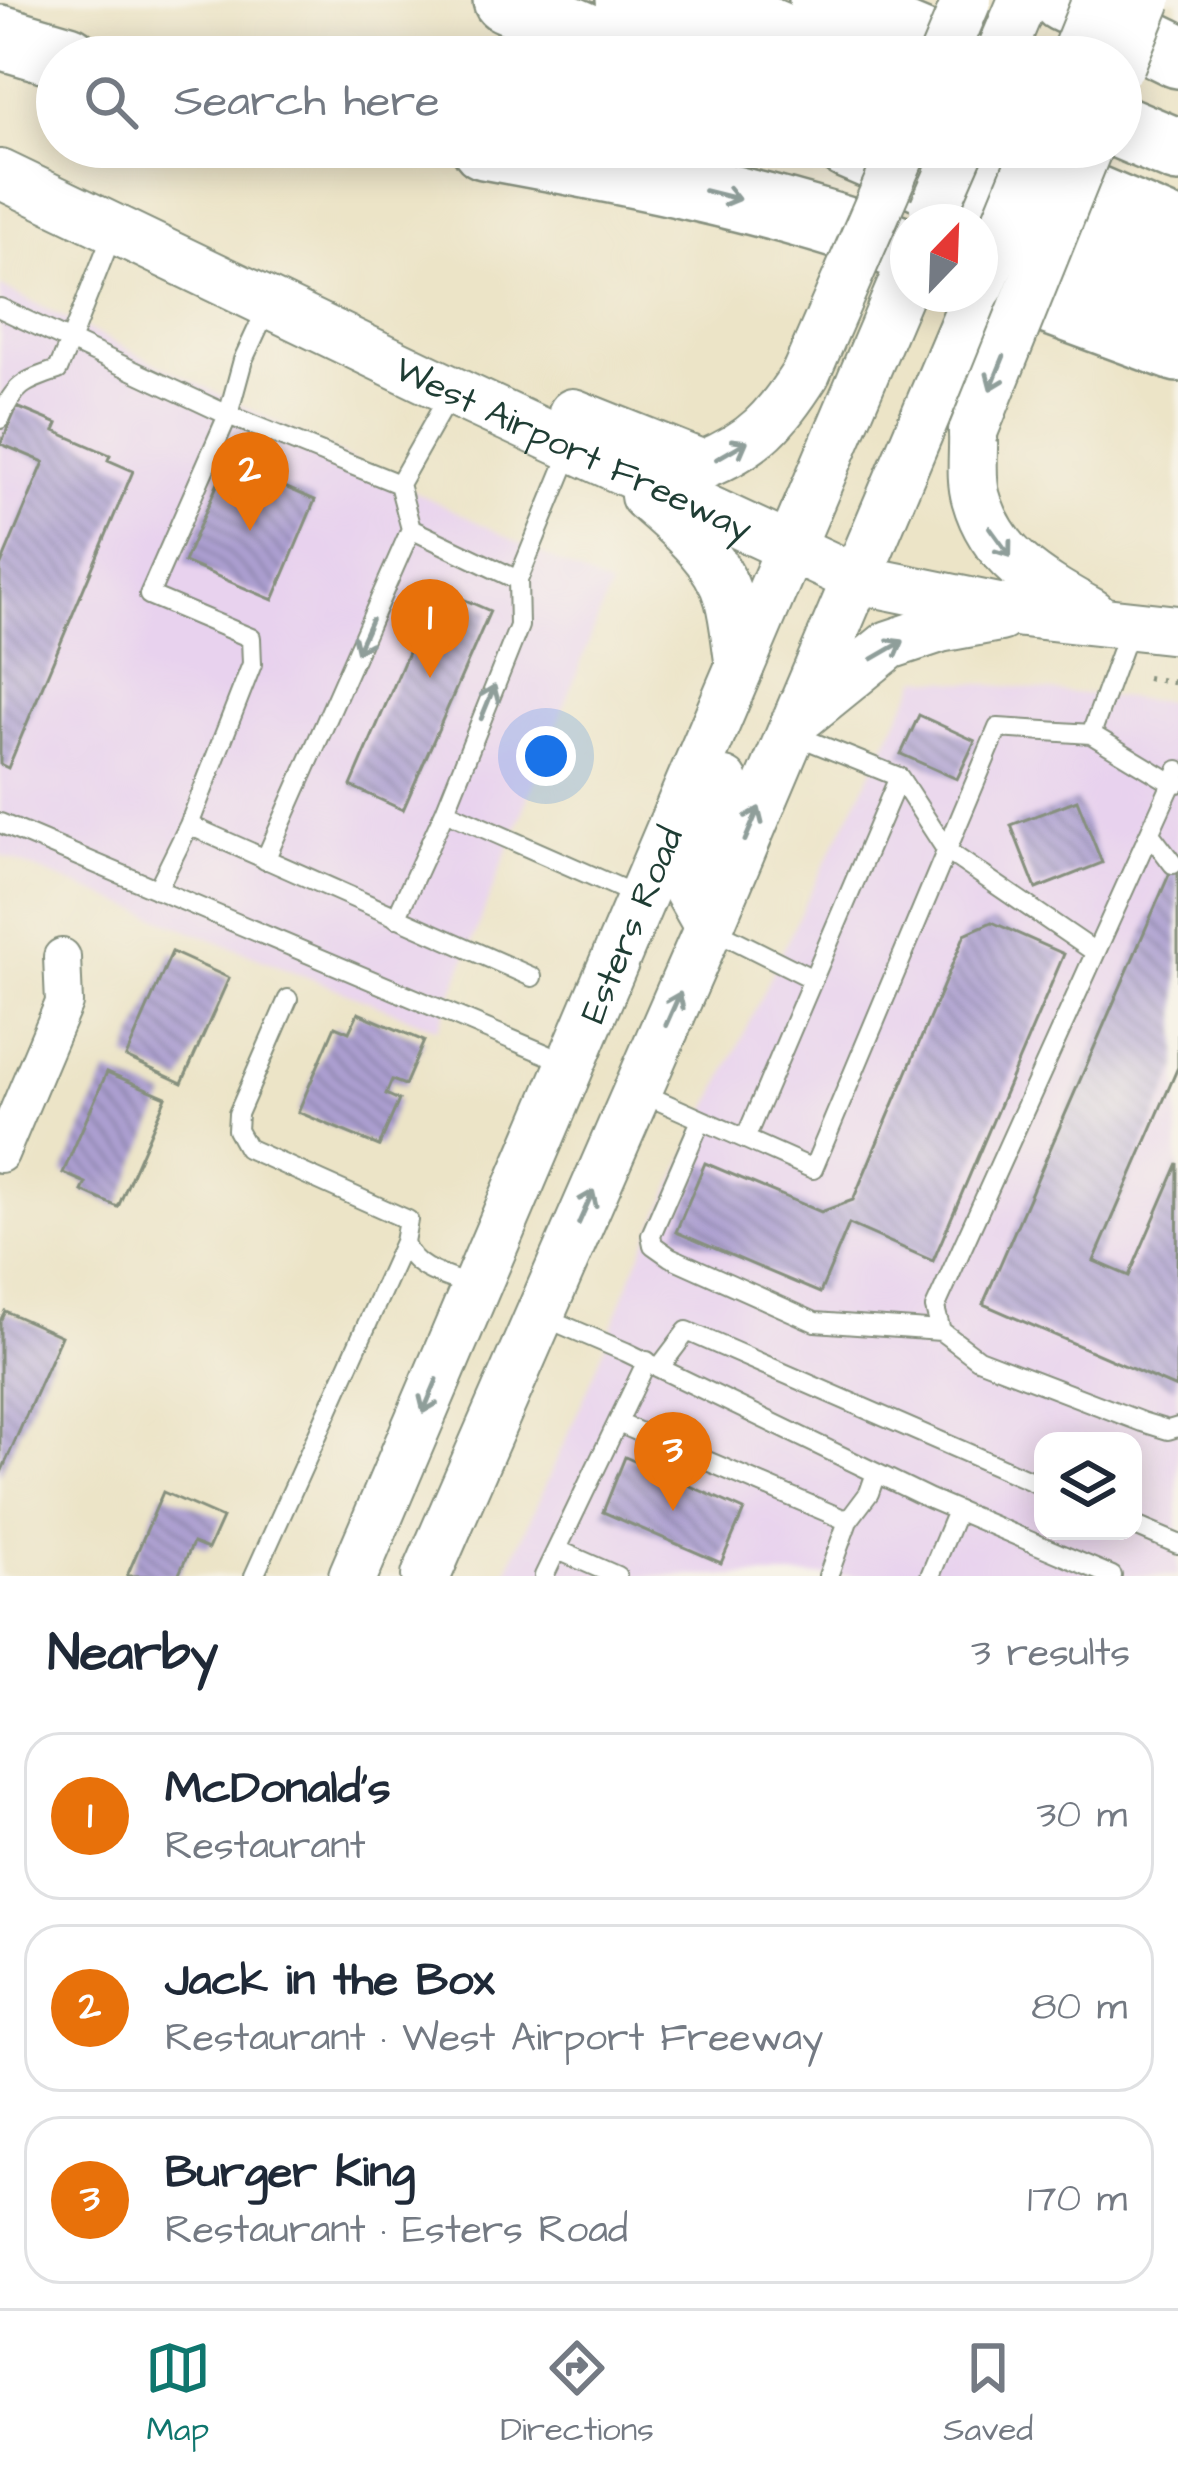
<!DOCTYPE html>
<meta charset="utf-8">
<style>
:root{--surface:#fff;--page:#f2f2f3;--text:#1f2937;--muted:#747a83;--line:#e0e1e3;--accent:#0f766e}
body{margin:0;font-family:"Architects Daughter",sans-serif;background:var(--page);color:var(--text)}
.controls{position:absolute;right:36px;bottom:36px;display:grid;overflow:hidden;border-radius:24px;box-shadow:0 6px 30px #0003}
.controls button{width:108px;height:108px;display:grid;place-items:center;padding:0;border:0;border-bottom:3px solid var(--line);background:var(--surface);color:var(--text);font:60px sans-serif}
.compass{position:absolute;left:890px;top:204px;width:108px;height:108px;border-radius:50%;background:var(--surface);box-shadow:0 6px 30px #0003;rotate:23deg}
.you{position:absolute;left:546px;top:756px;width:42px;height:42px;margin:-30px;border:9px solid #fff;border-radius:50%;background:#1a73e8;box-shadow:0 0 0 18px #1a73e833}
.badge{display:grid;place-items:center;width:78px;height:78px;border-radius:50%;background:var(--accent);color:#fff;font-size:39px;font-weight:700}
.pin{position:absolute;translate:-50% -99px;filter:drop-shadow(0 3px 6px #0008)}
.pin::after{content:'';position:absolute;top:63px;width:42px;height:36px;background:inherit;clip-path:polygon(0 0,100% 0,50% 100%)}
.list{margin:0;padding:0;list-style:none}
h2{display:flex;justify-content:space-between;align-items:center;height:156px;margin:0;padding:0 48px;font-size:51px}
h2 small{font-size:39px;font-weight:400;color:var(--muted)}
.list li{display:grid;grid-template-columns:78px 1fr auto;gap:36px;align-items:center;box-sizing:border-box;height:168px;margin:0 24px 24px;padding:0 24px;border:3px solid var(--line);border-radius:36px}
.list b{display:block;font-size:45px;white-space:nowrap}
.list p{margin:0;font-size:39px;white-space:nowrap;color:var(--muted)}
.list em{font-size:39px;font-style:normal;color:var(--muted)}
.icon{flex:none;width:66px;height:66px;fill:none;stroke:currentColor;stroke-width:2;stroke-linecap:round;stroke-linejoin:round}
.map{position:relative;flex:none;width:1178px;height:1576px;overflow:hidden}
.search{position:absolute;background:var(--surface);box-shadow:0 6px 30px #0003;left:36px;right:36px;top:36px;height:132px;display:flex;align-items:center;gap:30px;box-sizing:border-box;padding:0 42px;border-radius:66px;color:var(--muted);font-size:45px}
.sheet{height:732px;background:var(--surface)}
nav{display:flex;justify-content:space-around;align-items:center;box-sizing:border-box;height:168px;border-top:3px solid var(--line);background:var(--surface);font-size:33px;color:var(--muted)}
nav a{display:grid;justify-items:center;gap:6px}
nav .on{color:var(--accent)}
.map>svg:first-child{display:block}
</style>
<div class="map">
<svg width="1178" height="1576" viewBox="0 0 1178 1576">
<defs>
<pattern id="building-back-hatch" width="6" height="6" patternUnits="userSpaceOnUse" patternTransform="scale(3)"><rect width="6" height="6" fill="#ac9fd0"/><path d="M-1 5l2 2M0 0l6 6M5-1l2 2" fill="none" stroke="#8b83aa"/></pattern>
</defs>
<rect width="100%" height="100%" fill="#f7f3e8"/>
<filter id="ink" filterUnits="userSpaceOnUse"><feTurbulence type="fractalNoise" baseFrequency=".00833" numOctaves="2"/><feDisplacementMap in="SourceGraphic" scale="24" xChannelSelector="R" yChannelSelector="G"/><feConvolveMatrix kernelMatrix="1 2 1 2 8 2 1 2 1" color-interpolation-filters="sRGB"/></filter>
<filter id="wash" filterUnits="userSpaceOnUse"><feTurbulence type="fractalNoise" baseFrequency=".004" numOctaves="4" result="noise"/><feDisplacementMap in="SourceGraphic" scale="48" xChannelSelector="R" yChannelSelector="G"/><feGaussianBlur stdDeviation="2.7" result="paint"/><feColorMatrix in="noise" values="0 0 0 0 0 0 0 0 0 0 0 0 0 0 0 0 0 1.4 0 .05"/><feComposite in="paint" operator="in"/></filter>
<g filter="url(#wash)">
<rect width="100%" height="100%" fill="#ece4c7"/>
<!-- built -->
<path fill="#e8d2ee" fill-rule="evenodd" d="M0,286L610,588L438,1029L0,855Z
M919,678L1178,703V1576H505L590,1384L640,1255L805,903ZM1043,1441H1133V1531H1043Z"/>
<g id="blocks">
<!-- building -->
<path fill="url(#building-back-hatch)" d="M17,407L58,424L55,431L110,455L108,460L133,471L8,768L0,764V567L44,462L1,444Z
M227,462L315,500L273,600L184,562Z
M436,587L490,611L403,810L351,786Z
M919,715L975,741L957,779L901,754Z
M1077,800L1102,863L1036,889L1011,825Z
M1178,854V1067L1094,1261L1129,1276L1178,1163L1176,1388L983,1304Z
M992,922L1064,954L933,1261L849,1224L820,1293L676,1232L705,1163L821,1212L853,1200L965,934Z
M172,952L229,978L182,1083L126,1057Z
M358,1013L424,1041L405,1085L392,1080L386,1094L399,1100L379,1146L298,1112L335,1026L349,1032Z
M107,1072L166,1097L118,1207L82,1191L86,1183L63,1173Z
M5,1311L61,1336L0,1475V1321Z
M625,1457L744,1510L721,1563L603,1512Z
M163,1492L222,1518L208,1549L193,1543L178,1576H127Z"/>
</g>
</g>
<g filter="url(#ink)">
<use href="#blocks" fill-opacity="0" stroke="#86907e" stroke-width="3"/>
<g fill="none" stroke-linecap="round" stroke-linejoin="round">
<defs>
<path id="lane" d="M0,308L70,341L114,230
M0,419C14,385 24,381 58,370L70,341L228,415L399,484L411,529L265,860
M399,484L450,394
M518,580L572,448
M1091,734L1129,630
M795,735L899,777L947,851L1095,952
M1178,770L935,1308L941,1331L978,1359L1142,1422L1168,1430L1178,1427
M445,811L638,896
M0,823L567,1063
M189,825L532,977
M1151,835L1173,864
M157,890L189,825L252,664L251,638L149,595L228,415L243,360L269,304
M396,918L445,811L519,626L518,580L411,529
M709,927L813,979
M637,1091L813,1169L998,728L1091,734L1172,783H1178
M701,1120L651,1235L653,1245L670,1257L815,1322L941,1331
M745,1139L899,777
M404,1242C412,1270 447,1277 472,1286
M544,1317L626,1352L930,1499L1112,1576
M659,1368L687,1331L1043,1486
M618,1423L848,1521L828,1576
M848,1521L869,1493L876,1473
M1133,1525L1178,1544
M558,1550L617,1576
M254,1576L404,1242L408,1220L247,1148L237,1130L238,1114L288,999
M544,1576L647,1361
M930,1576L957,1511"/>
<path id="street" d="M0,1154L64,1003L62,957"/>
<g id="secondary">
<path d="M999,57L1023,0"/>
<path id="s1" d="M0,174L452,391L857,579L1023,613L1178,630"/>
<path d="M573,413L703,465C755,444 777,419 806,373"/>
<path d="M973,432C974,452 970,478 976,498C993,559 1041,584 1092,613"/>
<path d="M645,496C677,524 717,556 729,599C735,621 736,644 740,666"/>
<path d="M804,714L889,645L940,628L1000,617"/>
<path d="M709,927L688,890L724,782"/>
<path id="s2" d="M353,1576L908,271"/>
<path d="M426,1576L709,927L977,294"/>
</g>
<path id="highway" d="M505,0L638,57
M628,0L763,57
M821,0L956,57
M1063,0L1178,56
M729,13L832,57
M0,37L68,57
M1121,127L1178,151
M484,147C627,173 771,200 908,250
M848,147L1178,289
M976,147L1178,233
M980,277L1178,350"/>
</defs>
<!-- lane casing -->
<use href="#lane" stroke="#86907e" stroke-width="22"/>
<!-- street casing -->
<use href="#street" stroke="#86907e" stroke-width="40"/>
<!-- secondary casing -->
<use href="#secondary" stroke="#86907e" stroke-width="52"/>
<!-- highway casing -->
<use href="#highway" stroke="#86907e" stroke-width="68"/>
<!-- path -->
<path stroke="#86907e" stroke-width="6" stroke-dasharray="3 9" stroke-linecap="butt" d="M1147,678L1178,683"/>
<!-- lane -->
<use href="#lane" stroke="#fff" stroke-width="18"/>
<!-- street -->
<use href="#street" stroke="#fff" stroke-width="36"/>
<!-- secondary -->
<use href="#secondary" stroke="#fff" stroke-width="48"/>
<!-- highway -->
<use href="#highway" stroke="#fff" stroke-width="63"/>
<defs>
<path id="secondary-bridge" d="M943,57L967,0
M1074,57L1097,0
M1121,64L1147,0
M934,209L961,147
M980,286L1037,147
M806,373L904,147
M973,432L1088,147"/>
</defs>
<!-- secondary-bridge casing -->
<use href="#secondary-bridge" stroke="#86907e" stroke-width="52" stroke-linecap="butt"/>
<!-- secondary-bridge -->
<use href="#secondary-bridge" stroke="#fff" stroke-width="48"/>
</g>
<!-- one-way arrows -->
<defs><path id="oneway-shaft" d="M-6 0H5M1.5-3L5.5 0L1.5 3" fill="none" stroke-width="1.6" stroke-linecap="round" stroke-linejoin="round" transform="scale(3)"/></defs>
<g stroke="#8f9e9a">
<use href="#oneway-shaft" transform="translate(722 195) rotate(14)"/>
<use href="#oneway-shaft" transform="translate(997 373) rotate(112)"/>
<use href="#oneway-shaft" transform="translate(732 450) rotate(-30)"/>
<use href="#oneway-shaft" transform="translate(1000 542) rotate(54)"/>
<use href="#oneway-shaft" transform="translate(364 636) rotate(114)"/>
<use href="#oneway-shaft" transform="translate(888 650) rotate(-30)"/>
<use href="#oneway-shaft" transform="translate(488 702) rotate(-68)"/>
<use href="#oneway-shaft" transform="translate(752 824) rotate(-67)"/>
<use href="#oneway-shaft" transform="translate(673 1009) rotate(-66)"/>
<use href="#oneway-shaft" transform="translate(586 1207) rotate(-66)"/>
<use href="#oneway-shaft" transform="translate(430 1396) rotate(113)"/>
</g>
</g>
<g text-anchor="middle" stroke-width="12" stroke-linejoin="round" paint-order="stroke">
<!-- street labels -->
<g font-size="36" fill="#1f3d34" stroke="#f7f3e8">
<text dy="13" stroke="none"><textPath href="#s1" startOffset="636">West Airport Freeway</textPath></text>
<text dy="13" stroke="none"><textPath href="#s2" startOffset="708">Esters Road</textPath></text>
</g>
</g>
</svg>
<div class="controls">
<button><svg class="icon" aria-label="layers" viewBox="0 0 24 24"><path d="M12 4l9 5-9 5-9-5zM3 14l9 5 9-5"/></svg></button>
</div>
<svg class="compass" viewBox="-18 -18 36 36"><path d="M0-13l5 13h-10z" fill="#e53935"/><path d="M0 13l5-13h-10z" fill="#747a83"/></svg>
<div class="you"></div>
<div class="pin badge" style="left:430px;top:678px;background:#e8710a">1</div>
<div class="pin badge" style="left:250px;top:531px;background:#e8710a">2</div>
<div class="pin badge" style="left:673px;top:1511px;background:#e8710a">3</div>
<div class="search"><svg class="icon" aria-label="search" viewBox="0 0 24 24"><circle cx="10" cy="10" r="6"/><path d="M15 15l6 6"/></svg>Search here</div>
</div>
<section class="sheet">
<h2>Nearby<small>3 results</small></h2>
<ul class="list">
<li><span class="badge" style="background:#e8710a">1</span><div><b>McDonald's</b><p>Restaurant</p></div><em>30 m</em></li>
<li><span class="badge" style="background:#e8710a">2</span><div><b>Jack in the Box</b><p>Restaurant · West Airport Freeway</p></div><em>80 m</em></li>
<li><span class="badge" style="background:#e8710a">3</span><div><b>Burger King</b><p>Restaurant · Esters Road</p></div><em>170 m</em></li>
</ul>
</section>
<nav>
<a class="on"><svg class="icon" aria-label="map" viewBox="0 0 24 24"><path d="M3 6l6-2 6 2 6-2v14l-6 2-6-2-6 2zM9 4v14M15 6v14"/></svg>Map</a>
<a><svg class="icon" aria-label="directions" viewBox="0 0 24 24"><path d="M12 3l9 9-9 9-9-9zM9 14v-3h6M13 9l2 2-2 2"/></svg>Directions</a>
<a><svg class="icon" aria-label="saved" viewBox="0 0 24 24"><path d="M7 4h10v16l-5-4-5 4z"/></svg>Saved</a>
</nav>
